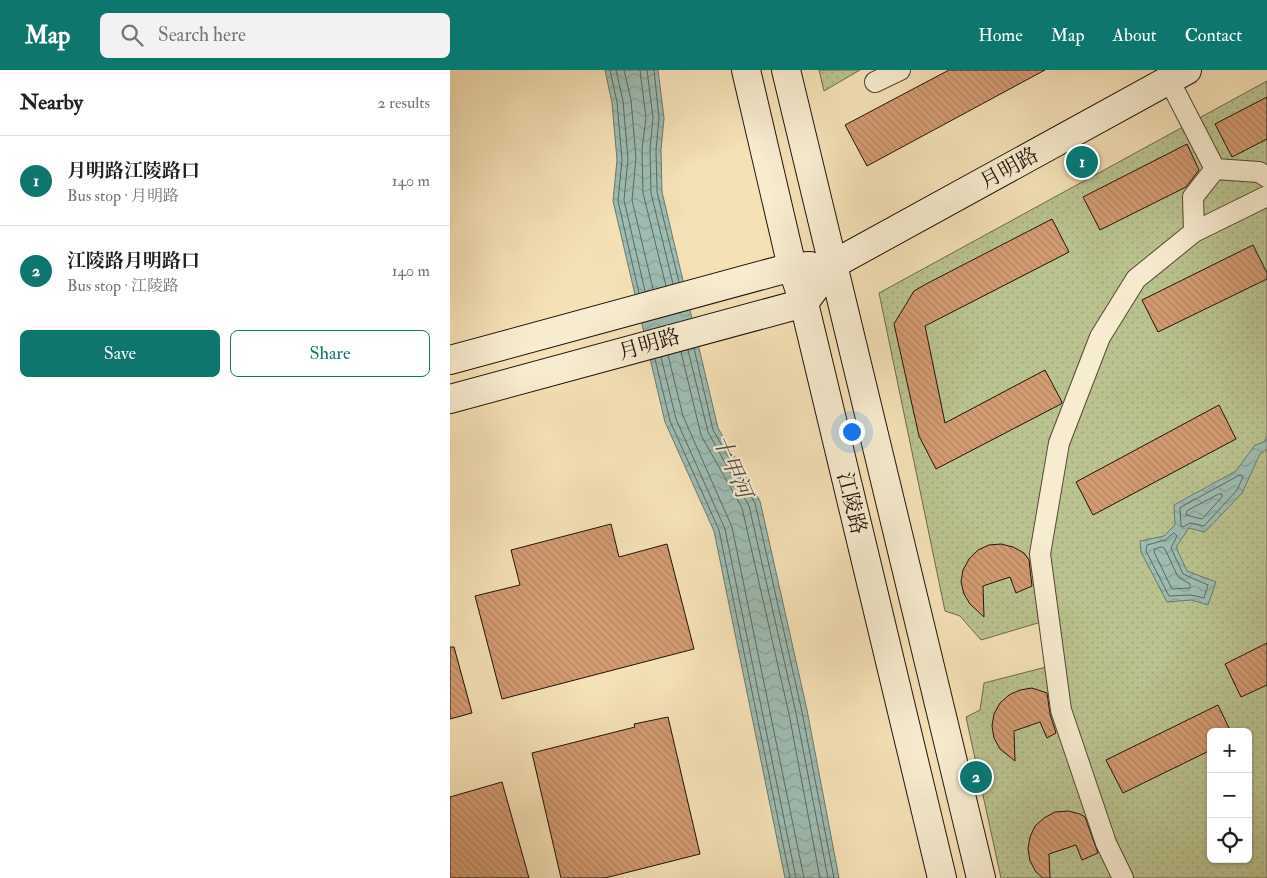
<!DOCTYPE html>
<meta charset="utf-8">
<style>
:root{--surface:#fff;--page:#f2f2f2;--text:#202124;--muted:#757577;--line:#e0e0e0;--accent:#0f766e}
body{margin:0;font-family:"IM FELL Double Pica","Noto Serif SC",serif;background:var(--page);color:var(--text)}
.controls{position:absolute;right:15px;bottom:15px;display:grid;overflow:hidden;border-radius:8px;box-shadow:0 1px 4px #0004}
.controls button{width:45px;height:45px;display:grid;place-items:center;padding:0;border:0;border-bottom:1px solid var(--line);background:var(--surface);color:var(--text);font:25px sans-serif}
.you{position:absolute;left:401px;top:361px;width:18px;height:18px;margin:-12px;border:4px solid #fff;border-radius:50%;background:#1a73e8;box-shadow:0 0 0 8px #1a73e833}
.badge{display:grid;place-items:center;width:32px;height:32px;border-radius:50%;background:var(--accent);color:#fff;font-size:16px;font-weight:700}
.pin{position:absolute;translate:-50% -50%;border:2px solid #fff;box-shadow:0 1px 5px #0006}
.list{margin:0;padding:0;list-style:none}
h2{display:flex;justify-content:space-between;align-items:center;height:65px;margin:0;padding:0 20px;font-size:21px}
h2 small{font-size:16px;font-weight:400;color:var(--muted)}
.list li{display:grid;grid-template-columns:32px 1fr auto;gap:15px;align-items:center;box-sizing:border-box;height:90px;padding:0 20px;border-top:1px solid var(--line)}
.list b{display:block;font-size:19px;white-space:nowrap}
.list p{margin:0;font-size:16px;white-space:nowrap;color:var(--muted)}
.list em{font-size:16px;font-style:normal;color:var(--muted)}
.actions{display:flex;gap:10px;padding:15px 20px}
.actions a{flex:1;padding:11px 0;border:1px solid var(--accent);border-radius:8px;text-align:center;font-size:18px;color:var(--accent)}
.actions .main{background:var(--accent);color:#fff}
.icon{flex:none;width:28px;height:28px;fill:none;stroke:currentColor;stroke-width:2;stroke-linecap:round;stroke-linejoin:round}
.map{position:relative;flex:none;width:817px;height:808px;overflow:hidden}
header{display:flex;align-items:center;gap:30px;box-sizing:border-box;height:70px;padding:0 25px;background:var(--accent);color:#fff}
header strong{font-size:24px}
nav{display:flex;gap:28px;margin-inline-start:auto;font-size:18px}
.search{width:350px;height:45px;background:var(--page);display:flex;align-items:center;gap:12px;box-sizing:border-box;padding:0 18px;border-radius:8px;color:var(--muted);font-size:19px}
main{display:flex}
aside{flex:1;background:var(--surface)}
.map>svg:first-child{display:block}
</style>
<header>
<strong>Map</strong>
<div class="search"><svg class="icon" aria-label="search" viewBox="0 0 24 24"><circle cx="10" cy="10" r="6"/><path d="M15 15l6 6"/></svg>Search here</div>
<nav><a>Home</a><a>Map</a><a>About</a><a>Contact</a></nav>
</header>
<main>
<aside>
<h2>Nearby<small>2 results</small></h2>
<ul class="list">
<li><span class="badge">1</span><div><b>月明路江陵路口</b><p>Bus stop · 月明路</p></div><em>140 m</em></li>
<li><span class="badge">2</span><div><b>江陵路月明路口</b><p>Bus stop · 江陵路</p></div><em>140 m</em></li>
</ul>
<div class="actions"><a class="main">Save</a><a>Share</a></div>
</aside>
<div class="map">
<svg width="817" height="808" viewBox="0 0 817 808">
<defs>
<pattern id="grass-dots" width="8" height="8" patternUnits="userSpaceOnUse" patternTransform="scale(1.25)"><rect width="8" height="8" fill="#bac38f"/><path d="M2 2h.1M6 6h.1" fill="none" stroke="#a0a67a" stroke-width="1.8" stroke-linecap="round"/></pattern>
<pattern id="water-waves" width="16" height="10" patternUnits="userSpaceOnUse" patternTransform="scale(1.25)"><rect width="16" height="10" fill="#9dbcb2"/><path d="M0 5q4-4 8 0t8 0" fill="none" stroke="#87a198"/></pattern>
<pattern id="building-back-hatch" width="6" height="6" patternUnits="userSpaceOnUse" patternTransform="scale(1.25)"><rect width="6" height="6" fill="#d39b72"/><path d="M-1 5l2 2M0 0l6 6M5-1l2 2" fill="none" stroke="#b58461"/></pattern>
</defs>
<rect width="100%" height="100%" fill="#f5e1b6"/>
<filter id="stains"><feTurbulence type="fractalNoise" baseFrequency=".004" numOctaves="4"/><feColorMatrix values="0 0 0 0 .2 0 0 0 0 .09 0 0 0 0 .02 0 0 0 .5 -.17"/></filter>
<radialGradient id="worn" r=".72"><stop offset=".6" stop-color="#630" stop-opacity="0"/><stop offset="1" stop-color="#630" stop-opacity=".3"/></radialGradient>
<!-- grass -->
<path fill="url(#grass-dots)" stroke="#6e6a4c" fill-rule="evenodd" d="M369,0H410L374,21Z
M817,11V808H551L516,647L530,640L534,613L604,595L598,550L531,570L510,546L495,541L429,223ZM761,662H798V789H761Z"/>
<!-- water -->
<path fill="url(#water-waves)" stroke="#6c786f" d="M155,0H208L214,48L211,80L212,122L268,358L310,431L357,640L389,808H335L264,461L215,352L163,131L167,90L162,33Z
M817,366V379L810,384L792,423L755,462L739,458L726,477L737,501L766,512L758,535L741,530L717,532L691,482L690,471L714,466L725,455L724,435L786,401L805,375L814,372Z"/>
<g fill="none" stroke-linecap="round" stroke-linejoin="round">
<!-- shore -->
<path stroke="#60675e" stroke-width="1" d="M160,0L167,32L172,90L168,131L189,223
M166,0L173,31L178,89L174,130L195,221
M174,0L181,30L186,88L182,130L203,219
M190,0L196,48L192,79L193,123L216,216
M197,0L203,48L200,79L201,123L223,214
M204,0L209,48L206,80L207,122L229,212
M244,278L263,360L305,433L352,642L384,808
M238,280L258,362L299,436L346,643L378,808
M231,282L251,365L292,438L339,644L370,808
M218,285L233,346L282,457L354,808
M211,287L226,349L275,459L346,808
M205,289L220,351L269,460L340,808
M790,405H792L793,407L787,420L754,456L740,453L733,457L731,456L730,438Z
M769,424H772V427L752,449L736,445L737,441Z
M724,463L727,466L721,478L733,504L758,515L754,528L741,525L719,526L696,481L697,475L715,470Z
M712,477L715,479L728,507L740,514V518L722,519L704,482L705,479Z"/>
</g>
<!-- building -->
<path fill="url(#building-back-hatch)" stroke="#22120a" d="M499,0H595L417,96L395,55Z
M817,27V69L782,87L765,54Z
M737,74L749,100L736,117L650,160L633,127Z
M602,149L619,182L475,256L495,353L595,300L612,332L611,334L486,399L469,366L444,254L464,221L476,214Z
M803,175L817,203V209L708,262L692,230Z
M769,335L786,369L643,445L626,412Z
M161,454L169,487L217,474L244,579L52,629L25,526L70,515L61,480Z
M551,474L563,477L574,483L579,490L582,516L566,523L560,507L533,516L534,547L520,534L514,524L511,512L513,500L519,489L528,480L539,475Z
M817,573V615L791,627L775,594Z
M0,577H4L22,643L0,649Z
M582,618L597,623L600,644L606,663L597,668L590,652L564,661L565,691L550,679L544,668L542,656L544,644L550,633L559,625L570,620Z
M768,635L781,662H761V680L673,723L656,690Z
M218,647L250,784L155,808H111L82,683L185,657L184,654Z
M52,712L79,808H0V727Z
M618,741L630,744L635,747L648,783L632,790L626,775L599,784L600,808H593L586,802L580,791L578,779L580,767L585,756L594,748L605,742Z"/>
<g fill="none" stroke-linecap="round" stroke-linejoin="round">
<defs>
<path id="street" d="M719,10L765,99
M425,12L450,0
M744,162L743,127L765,99L809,102L817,107
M673,808L656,773L611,640L590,484L609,373L650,267L686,209L744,162L817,126"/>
<path id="secondary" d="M296,0L342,197L354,233L492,808
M336,0L531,808
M0,290L342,197L360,196
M0,329L354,233L382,195L737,0"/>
</defs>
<!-- street casing -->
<use href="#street" stroke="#574635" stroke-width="22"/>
<!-- secondary casing -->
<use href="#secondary" stroke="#22120a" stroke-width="30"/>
<!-- street -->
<use href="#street" stroke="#f8ecd0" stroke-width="20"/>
<!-- secondary -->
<use href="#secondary" stroke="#f8ecd0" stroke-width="28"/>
</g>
<g text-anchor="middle" stroke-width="4.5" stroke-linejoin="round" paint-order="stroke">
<!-- street labels -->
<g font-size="21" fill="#22120a" stroke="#f8ecd0">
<text transform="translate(559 98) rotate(-29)" y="7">月明路</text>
<text transform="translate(199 274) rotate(-16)" y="7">月明路</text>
<text transform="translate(402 433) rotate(76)" y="7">江陵路</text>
</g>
<!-- water labels -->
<g font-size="22" font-style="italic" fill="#4d4e45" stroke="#f8ecd0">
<text transform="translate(283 396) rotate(67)" y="8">十甲河</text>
</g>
</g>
<rect width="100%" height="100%" filter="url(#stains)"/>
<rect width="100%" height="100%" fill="url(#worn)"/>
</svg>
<div class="controls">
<button>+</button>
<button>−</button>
<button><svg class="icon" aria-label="locate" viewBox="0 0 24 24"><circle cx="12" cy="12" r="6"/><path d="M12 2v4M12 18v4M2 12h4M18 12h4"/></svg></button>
</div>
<div class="you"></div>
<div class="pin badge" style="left:632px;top:92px">1</div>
<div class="pin badge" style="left:526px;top:707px">2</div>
</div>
</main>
